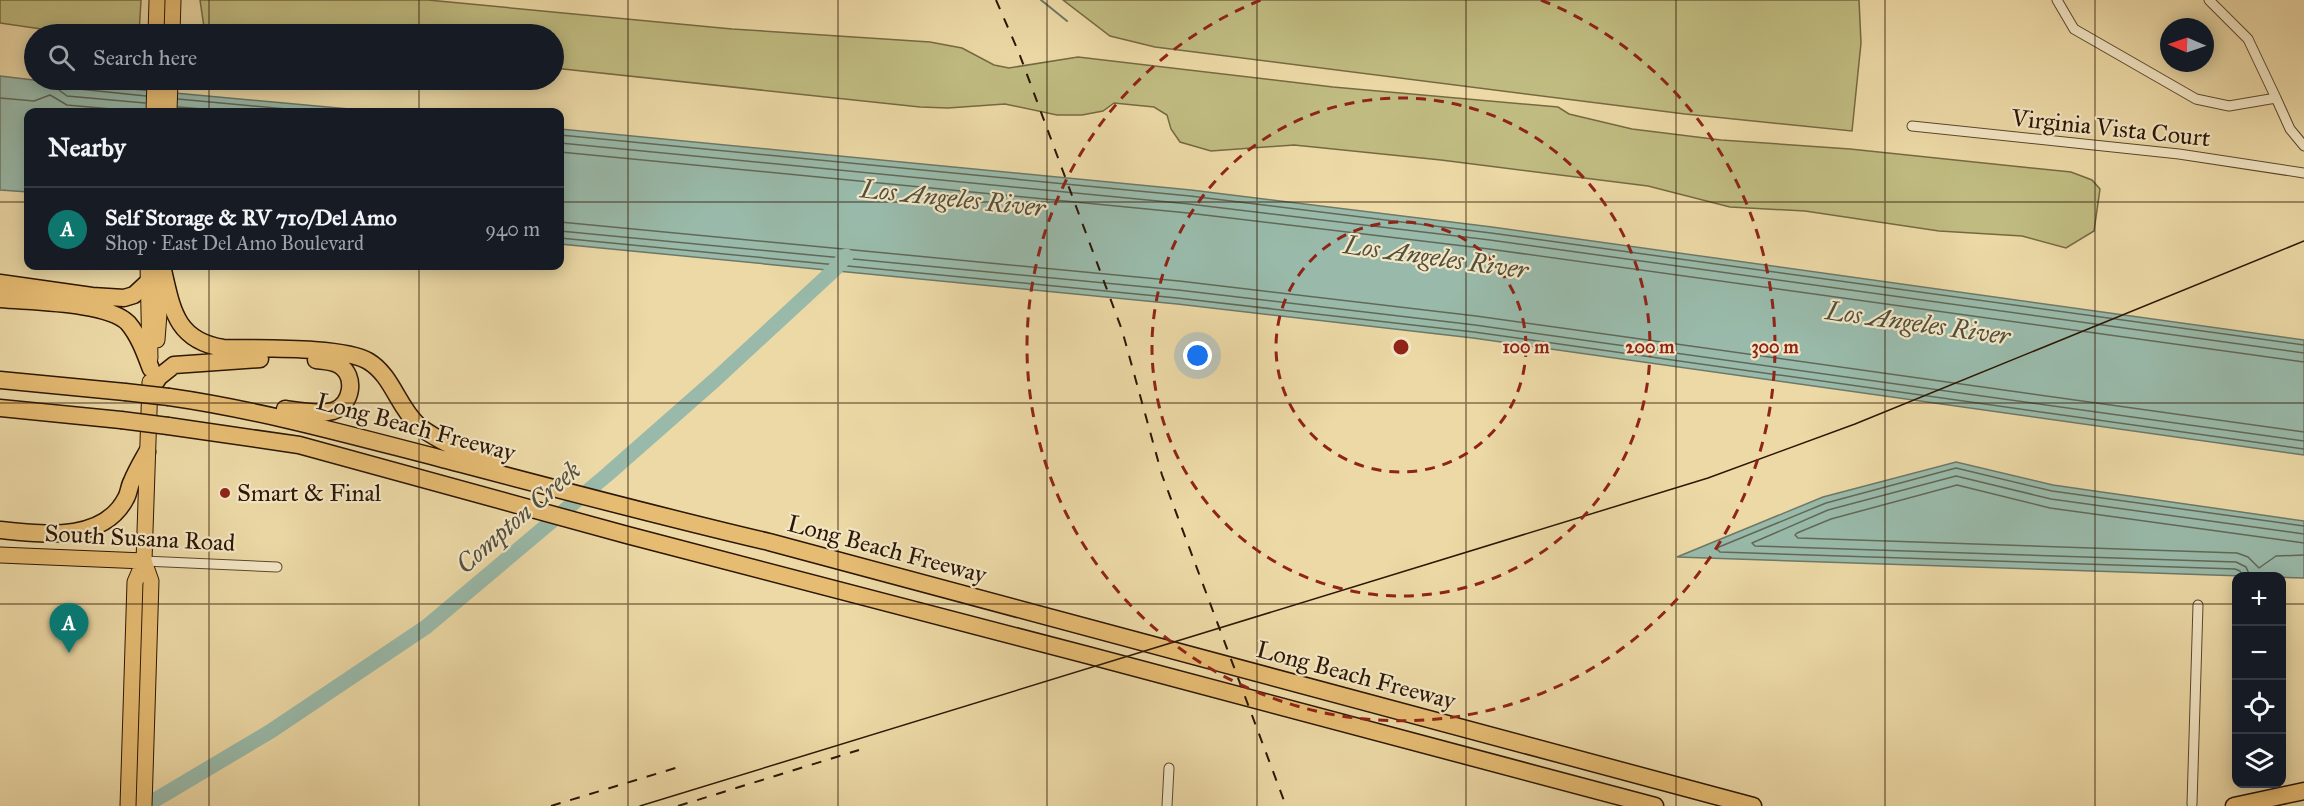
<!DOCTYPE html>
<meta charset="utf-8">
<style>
:root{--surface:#171b24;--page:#242831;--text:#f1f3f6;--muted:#9ea1a6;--line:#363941;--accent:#0f766e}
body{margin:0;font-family:"IM FELL Great Primer",serif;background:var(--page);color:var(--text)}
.controls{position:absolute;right:18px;bottom:18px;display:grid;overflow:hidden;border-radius:12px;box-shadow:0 3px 15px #0003}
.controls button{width:54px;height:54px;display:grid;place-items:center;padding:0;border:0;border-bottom:2px solid var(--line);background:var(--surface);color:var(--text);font:30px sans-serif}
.compass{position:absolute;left:2160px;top:18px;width:54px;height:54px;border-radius:50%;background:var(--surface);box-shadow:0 3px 15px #0003;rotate:272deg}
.you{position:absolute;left:1198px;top:356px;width:21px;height:21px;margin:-15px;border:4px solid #fff;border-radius:50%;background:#1a73e8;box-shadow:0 0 0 9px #1a73e833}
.badge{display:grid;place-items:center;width:39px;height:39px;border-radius:50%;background:var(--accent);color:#fff;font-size:20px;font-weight:700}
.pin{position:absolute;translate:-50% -50px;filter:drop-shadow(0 2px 3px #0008)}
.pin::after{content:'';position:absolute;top:32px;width:21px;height:18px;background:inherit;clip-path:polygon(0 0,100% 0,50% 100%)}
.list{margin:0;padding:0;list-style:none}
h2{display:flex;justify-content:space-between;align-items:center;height:78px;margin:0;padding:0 24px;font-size:26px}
h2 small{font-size:20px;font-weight:400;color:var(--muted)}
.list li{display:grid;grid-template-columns:39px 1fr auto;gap:18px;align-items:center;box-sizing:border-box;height:84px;padding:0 24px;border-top:2px solid var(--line)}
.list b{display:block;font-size:22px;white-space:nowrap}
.list p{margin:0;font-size:20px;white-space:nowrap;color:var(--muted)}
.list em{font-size:20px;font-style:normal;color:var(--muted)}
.icon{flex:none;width:33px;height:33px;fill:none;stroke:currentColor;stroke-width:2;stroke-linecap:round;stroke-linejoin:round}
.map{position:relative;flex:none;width:2304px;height:806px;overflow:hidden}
.search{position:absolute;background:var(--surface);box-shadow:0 3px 15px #0003;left:24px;top:24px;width:540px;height:66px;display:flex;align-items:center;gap:15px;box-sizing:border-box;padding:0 21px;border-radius:33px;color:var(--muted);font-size:22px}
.panel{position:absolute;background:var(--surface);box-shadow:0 3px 15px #0003;left:24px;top:108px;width:540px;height:162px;border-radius:12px}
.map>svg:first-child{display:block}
</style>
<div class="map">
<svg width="2304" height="806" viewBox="0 0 2304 806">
<rect width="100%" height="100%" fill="#ecd9a6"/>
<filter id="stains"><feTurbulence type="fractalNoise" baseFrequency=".00333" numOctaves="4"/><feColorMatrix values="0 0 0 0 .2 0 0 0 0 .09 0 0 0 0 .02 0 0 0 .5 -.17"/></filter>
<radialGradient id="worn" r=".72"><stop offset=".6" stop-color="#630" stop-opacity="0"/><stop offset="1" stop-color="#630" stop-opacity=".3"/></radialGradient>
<!-- green -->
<path fill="#c0bc81" stroke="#766942" stroke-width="1.5" d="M0,0H141L139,34H76L0,23Z
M200,0H428L732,29L930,42L962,48L994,65L1009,68L1078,57L1333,87L1558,107L1569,114L1632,129L1721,140L1850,149L2071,172L2092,180L2100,189L2094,231L2066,248L2022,236L1939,231L1805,211L1730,207L1648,186L1441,160L1294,145L1211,151L1180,142L1171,129L1167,115L1154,107L1114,103L1103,111L1082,115H1057L1005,104L948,108L920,107L554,68V34H205Z
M1063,0H1859L1861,43L1852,131L1685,114L1155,47L1110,36Z"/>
<!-- water -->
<path fill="#99baaa" stroke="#6d7868" stroke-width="1.5" d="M0,76L34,80L382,112H28V192L0,190Z
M560,129L1191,190L1492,227L2304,340V455L1473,338L1177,304L560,244Z
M1956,462L2053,485L2304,521V578L1677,557L1823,497Z"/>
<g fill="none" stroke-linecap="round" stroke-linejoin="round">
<!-- shore -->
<path stroke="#626857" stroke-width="1.5" d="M56,80L59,90L67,96L145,103
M63,80L64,85L69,88L146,96
M0,98L34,101L50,95L67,105L145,112
M178,99L319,112
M178,107L240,112
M560,135L1190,196L1491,233L2304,345
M560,143L1189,204L1490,240L2304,353
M560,152L1188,213L1489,249L2304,362
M560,222L1179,281L1476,316L2304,432
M560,231L1178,290L1475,325L2304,441
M560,238L1177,298L1474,332L2304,449
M2304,543L2050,508L1957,485L1831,519L1797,533L1795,535L1798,538L2237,553L2248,557L2259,568L2276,556L2304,555
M2242,576L2240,571L2235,569L1720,552L1717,549L1719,547L1826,503L1956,468L2052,491L2304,526
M2250,576L2246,567L2236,562L1755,546L1752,543L1828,510L1956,476L2051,499L2304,534"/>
<!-- stream -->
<path stroke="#6d7868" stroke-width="2" d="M1041,0L1067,21"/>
<!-- river -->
<path stroke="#99baaa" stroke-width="15" d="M145,806L271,731L426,627L608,474L716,379L834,270L846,256"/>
<defs>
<path id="minor" d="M2057,0L2074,29L2196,99L2229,106L2276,98L2248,39L2209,0
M2276,98L2290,129L2304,146
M1912,126L2179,154L2304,173
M144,561L277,567
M2192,804L2198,605
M1167,806L1169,768"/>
<path id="primary" d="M156,34L157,0
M172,34L173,0
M154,112L155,80
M169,112L170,80
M148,266L150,358
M157,340L162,274
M0,555L144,561
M144,561L151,581L144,806
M128,806L135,582L144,561L150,382"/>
<path id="motorway" d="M162,266C172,307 174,340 223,348C256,349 343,346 368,361C392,375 398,407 418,425C434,440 474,455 495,466
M0,283L92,296L124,298L134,295L148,282
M0,299C30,302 108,302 128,323C139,336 145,353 151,369
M0,380L125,392
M150,391L159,377L174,365L260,359
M169,397C260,410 349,435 439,458C549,487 658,516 769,542L1753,806
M0,408L121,420
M285,409C299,411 318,415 333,411C352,405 357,376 339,365C332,361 324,361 316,360
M168,426L299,445L627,535L1091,656L1655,806
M0,530C42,534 103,543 126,498C129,493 129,486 132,481C136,471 142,461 147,452
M2234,806L2304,791"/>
</defs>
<!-- minor casing -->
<use href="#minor" stroke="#5c472c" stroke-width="11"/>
<!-- primary casing -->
<use href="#primary" stroke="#2c1604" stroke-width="17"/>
<!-- motorway casing -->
<use href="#motorway" stroke="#2c1604" stroke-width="19"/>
<!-- minor -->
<use href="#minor" stroke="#f3e6c5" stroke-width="9"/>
<!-- primary -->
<use href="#primary" stroke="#e6bc73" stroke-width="15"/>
<!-- motorway -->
<use href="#motorway" stroke="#e6bc73" stroke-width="16"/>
<!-- tram -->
<path stroke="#2c1604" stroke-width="1.5" d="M640,806L1708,478L1855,424L2304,241"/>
<!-- rail -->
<path stroke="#2c1604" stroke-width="2" stroke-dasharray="10 10" stroke-linecap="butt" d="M996,0L1019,53L1122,330L1162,475L1286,806
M551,806L682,766
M678,806L859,750"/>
<defs>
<path id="motorway-bridge" d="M125,392L169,397
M121,420L168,426"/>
</defs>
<!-- motorway-bridge casing -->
<use href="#motorway-bridge" stroke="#2c1604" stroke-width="19" stroke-linecap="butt"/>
<!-- motorway-bridge -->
<use href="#motorway-bridge" stroke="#e6bc73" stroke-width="16"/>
</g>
<!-- grid -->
<path fill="none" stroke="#2c1604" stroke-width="1.5" stroke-opacity="0.55" d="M209,0V34M419,0V34M628,0V806M838,0V806M1047,0V806M1257,0V806M1466,0V806M1676,0V806M1885,0V806M2095,0V806M209,80V112M419,80V112M0,202H28M560,202H2304M209,266V806M419,266V806M0,403H2304M0,604H2236M2282,604H2304"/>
<!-- distance rings -->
<g fill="none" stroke="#8f2418" stroke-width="3" stroke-dasharray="10 8">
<circle cx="1401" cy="347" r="125"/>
<circle cx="1401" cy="347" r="249"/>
<path d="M1541 0A374 374 0 1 1 1261 0"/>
</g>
<!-- markers -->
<circle fill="#8f2418" stroke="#f3e6c5" stroke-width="2" cx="225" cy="493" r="6"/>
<g text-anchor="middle" stroke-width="4.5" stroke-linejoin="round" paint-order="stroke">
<!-- street labels -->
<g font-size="24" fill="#2c1604" stroke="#f3e6c5">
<text transform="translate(2111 128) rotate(6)" y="8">Virginia Vista Court</text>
<text transform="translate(416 427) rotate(15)" y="8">Long Beach Freeway</text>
<text transform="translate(140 538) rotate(3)" y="8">South Susana Road</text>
<text transform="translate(887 549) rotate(15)" y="8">Long Beach Freeway</text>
<text transform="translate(1356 675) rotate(15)" y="8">Long Beach Freeway</text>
</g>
<!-- poi labels -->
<g font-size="24" fill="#2c1604" stroke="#f3e6c5" text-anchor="start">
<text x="237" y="501">Smart &amp; Final</text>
</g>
<!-- water labels -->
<g font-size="26" font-style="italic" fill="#524f3e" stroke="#f3e6c5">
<text transform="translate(953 198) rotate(6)" y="9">Los Angeles River</text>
<text transform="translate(1436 257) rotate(8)" y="9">Los Angeles River</text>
<text transform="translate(1918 323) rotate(8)" y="9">Los Angeles River</text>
<text transform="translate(518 517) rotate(-41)" y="9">Compton Creek</text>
</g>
</g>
<circle cx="1401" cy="347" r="9" fill="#8f2418" stroke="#f3e6c5" stroke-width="3"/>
<g font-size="18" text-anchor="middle" font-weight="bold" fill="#8f2418" stroke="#f3e6c5" stroke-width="4.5" stroke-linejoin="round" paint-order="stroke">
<text x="1526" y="353">100 m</text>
<text x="1650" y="353">200 m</text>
<text x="1775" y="353">300 m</text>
</g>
<rect width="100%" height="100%" filter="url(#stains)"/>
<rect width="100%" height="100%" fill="url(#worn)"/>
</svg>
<div class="controls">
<button>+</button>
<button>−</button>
<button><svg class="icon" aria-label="locate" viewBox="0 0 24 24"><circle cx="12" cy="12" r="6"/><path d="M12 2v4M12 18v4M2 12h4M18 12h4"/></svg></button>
<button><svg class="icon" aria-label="layers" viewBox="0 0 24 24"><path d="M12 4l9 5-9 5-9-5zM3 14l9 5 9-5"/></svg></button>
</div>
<svg class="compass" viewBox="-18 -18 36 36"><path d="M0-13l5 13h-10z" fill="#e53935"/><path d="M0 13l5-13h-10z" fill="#9ea1a6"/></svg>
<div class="you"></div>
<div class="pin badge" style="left:69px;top:653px">A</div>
<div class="search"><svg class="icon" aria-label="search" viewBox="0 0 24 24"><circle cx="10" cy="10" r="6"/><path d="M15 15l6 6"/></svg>Search here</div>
<section class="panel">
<h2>Nearby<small></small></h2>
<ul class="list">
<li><span class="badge">A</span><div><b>Self Storage &amp; RV 710/Del Amo</b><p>Shop · East Del Amo Boulevard</p></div><em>940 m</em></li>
</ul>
</section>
</div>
